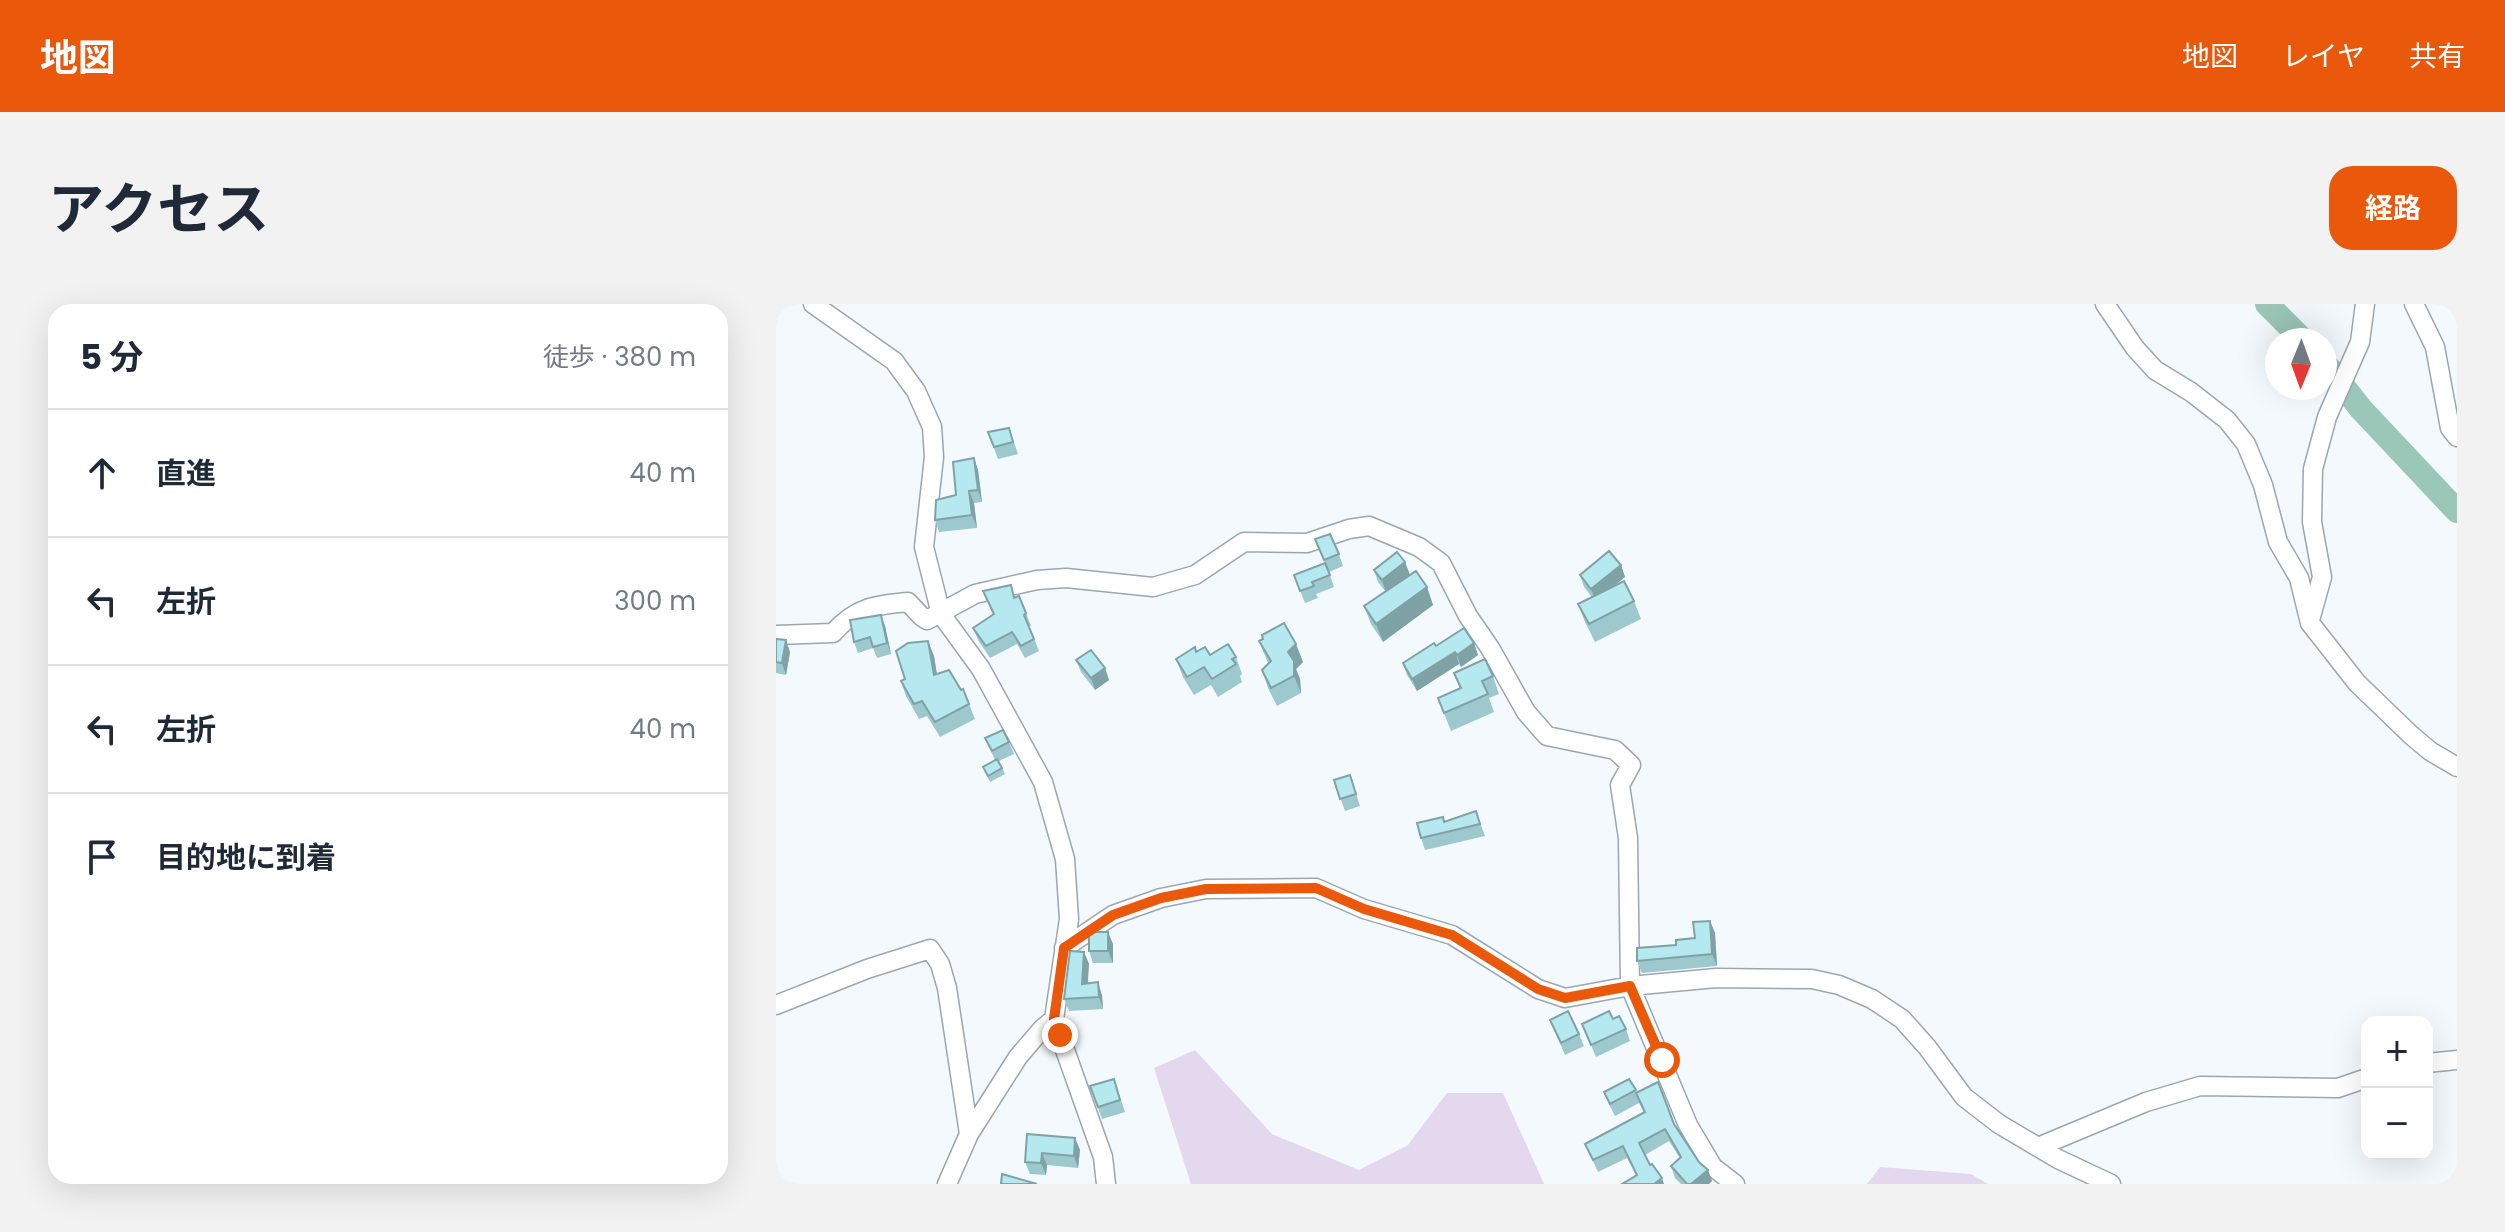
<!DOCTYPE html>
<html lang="ja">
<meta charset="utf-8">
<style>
:root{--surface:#fff;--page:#f2f2f3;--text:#1f2937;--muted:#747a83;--line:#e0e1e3;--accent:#ea580c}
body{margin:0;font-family:Poppins,"Noto Sans JP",sans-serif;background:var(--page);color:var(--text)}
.controls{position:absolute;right:24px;bottom:24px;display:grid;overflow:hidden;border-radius:16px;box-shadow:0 8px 32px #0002}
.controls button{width:72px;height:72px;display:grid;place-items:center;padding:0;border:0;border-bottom:2px solid var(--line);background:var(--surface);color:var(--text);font:40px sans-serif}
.compass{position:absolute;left:1489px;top:24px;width:72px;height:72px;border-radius:50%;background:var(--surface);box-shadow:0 8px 32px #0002;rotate:181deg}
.stop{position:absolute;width:24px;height:24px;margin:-18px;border:6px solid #ea580c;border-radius:50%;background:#fff}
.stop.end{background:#ea580c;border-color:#fff;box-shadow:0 2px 8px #0008}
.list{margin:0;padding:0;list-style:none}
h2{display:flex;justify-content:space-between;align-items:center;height:104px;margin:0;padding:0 32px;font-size:34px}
h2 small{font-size:26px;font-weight:400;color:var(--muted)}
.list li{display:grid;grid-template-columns:52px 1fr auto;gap:24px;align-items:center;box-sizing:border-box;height:128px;padding:0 32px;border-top:2px solid var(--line)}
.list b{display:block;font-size:30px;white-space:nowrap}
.list em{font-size:26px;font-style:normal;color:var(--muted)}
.icon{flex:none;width:44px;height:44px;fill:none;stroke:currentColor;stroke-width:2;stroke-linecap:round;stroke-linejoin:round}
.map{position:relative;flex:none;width:1681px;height:880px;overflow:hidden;border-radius:24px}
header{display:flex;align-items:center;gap:48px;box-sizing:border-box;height:112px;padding:0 40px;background:var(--accent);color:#fff}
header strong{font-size:38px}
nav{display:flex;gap:44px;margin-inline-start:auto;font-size:28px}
.intro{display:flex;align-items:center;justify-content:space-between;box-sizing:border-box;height:192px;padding:0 48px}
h1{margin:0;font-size:56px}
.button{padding:20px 36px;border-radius:24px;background:var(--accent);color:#fff;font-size:28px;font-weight:700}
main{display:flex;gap:48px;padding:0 48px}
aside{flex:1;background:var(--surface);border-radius:24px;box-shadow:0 8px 32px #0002}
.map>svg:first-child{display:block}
</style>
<header>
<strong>地図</strong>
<nav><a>地図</a><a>レイヤ</a><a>共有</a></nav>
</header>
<div class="intro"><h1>アクセス</h1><a class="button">経路</a></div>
<main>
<aside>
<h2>5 分<small>徒歩 · 380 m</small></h2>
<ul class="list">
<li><svg class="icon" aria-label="ahead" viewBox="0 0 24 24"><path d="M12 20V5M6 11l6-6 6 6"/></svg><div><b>直進</b></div><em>40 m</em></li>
<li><svg class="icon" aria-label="left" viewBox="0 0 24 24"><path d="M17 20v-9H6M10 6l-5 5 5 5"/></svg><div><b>左折</b></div><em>300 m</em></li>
<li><svg class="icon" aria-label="left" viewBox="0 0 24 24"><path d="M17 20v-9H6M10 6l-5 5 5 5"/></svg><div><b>左折</b></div><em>40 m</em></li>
<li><svg class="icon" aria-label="arrive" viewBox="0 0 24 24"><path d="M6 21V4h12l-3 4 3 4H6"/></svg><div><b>目的地に到着</b></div></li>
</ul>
</aside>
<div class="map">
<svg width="1681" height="880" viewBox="0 0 1681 880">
<rect width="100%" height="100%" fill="#f4f9fe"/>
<!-- green -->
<path fill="#e4d8ef" d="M419,746L496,830L583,866L632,841L671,789H727L768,880H415L378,764Z
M1104,863L1195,870L1212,880H1091Z"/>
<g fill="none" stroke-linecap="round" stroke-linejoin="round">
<!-- river -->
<path stroke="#9ac7b8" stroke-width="24" d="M1491,0L1527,36
M1549,59L1585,105L1681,207"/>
<defs>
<path id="minor" d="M37,0L118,57L140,87L156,123L158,153L148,243L165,310L205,365L267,478L289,555L293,615L278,715L327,853L330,880
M1329,0L1359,44L1379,66L1415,88L1451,116L1470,140L1487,181L1502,238L1523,274L1534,319L1581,379L1635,431L1654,447L1681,463
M1638,0L1659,43L1674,124L1681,133
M1534,316L1546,273L1536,218L1537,165L1551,113L1584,38L1589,0
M0,331L57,329C80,303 99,301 132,298L145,312L151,316L199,290L261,276L290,274L377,283L419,271L468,238L531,239L573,225L593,222L643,243L665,259L692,312L714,344L750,408L771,432L839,446L855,461L844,481L852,534L854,682L912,821L937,863L959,880
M288,644L337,611L385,594L430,585L540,584L588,605L676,631L762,685L789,694L854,682L940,674L1036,675L1063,681L1096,695L1126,715L1151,743L1188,793L1223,820L1282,855L1335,880
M0,701L91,665L154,645L164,660L171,684L193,830
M1651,759L1681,756
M1262,843L1370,798L1424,782L1562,784L1591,774
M171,880L193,830L242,753L266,725L278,715"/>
</defs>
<!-- minor casing -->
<use href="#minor" stroke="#9aa7b1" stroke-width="21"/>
<!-- minor -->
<use href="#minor" stroke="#fff" stroke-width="18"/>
</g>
<!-- wall -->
<path fill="#9dc8ce" d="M233,124L242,150L222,155L212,128Z
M198,154L202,166L206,198L198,199L201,224L163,228L159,216L180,191Z
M539,235L563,250L567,262L553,268L558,283L540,290L542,294L529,299L518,271L549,259Z
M629,258L634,271L621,280L651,283L657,301L607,338L595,320L588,302L610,288L602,278L598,266Z
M845,261L849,273L839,281L858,297L865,315L819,338L809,318L802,300L816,293L808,283L804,271Z
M207,287L240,294L250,309L255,322H253L263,347L249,354L241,340L214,354L202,336L197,324L217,310Z
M105,311L109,322L115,350L101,354L97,344L82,349L78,338Z
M0,335L14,348L10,371L0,369Z
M483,337L527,358L520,365L524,375L525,389L501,402L492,384L486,366L492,359Z
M698,339L702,351L685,363L683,360L641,387L631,371L627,359L660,342Z
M421,348L434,351L460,353L466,370L464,372L466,378L442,393L435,381L418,391L407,373L400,355Z
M158,352L161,370L193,400L199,415L164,433L151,412L143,415L130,392L125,377Z
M300,356L329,364L333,376L319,386L305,368Z
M678,369L717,372L723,390L713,394L718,408L675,427L662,394L684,385Z
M209,434L233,438L238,450L223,457L229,470L214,478L207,463L219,456Z
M574,471L584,502L569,507L558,476Z
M700,507L709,532L649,546L645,534L668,518Z
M934,617L939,629L941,662L866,669L861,657L919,634Z
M337,640V659H317L313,647Z
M308,648L313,660L311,679L326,691L327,705L293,707L288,695Z
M837,715L850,725L854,737L820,753L806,720Z
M774,716L803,730L808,742L789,751Z
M853,775L861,789L898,820L923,858L932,866L936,877L933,880H905L899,874L895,862L904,854L893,837L869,851L860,871L851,854L822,868L809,840L868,808L863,799L839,812L833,800L828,788Z
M314,782L342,787L349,808L326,815Z
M251,830L299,834L304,846L302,864L271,861L270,871L254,870L249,858Z"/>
<!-- shaded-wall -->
<path fill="#7fa2a7" d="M198,154L202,166L206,198L202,186Z
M193,187L198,199L201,224L196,211Z
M629,258L634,271L610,289L606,276Z
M845,261L849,273L820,297L815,285Z
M651,283L657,301L607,338L600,320Z
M105,311L109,322L115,350L111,339Z
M10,336L14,348L10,371L6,359Z
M152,337L158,352L163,385L158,371Z
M698,339L702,351L685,363L681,351Z
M520,340L527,358L520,365L524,375L525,389L518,372L512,348Z
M679,348L683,360L641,387L636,375Z
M329,364L333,376L319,386L315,374Z
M934,617L939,629L941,662L936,650Z
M332,628L337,640V659L332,647Z
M308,648L313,660L311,692L306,680Z
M322,678L326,691L327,705L323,693Z
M299,834L304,846L302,864L298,852Z
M266,849L271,861L270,871L265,859Z
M932,866L936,877L933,880H915Z
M886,874L888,880H878Z"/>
<!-- building -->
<path fill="#b6e8ef" stroke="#7fa2a7" stroke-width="2" d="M233,124L237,138L218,143L212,128Z
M198,154L202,186L193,187L196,211L159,216L160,196L180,191L177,158Z
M554,230L563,250L548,256L539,235Z
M833,247L845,261L815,285L804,271Z
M621,248L629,258L606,276L598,266Z
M549,259L554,271L536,278L538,282L524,287L518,271Z
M640,267L651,283L600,320L588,302Z
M848,277L858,297L813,320L802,300Z
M235,281L238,294L243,292L250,309L248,311L258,335L245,342L236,328L210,342L197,324L218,310L207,287Z
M105,311L111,339L97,343L94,333L78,338L74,316Z
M508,319L520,340L512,348L518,357V372L495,384L486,366L495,357L483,337L487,335L486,331Z
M688,324L698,339L681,351L679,348L636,375L627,359L658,339L660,342Z
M0,335L10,336L6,359L0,358Z
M152,337L158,371L173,366L185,386L187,385L193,400L159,418L146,397L138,400L125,377L129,375L120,347L132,339Z
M452,340L460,353L456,355L460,360L436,375L428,363L411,373L400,355L419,343L420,348L429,343L434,351Z
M315,346L329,364L315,374L300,356Z
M709,355L717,372L706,377L712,390L668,409L662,394L685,384L678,369Z
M227,426L233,438L216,447L209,434Z
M221,455L226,464L212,472L207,463Z
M574,471L580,490L564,495L558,476Z
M700,507L704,520L645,534L641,519L667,513L668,518Z
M934,617L936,650L861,657V644L900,641V636L919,634L917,618Z
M313,628H332V647H313Z
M294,647L308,648L306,680L322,678L323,693L288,695Z
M792,707L803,730L785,739L774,716Z
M833,707L837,715L843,712L850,725L815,741L806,720Z
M338,775L344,796L322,803L314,782Z
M853,775L860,786L834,800L828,788Z
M882,778L898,820L923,858L932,866L915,880H911L895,862L905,853L889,825L863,839L874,861L876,860L886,874L878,880H846L861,871L847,842L817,856L809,840L869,808L860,789Z
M251,830L299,834L298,852L266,849L265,859L249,858Z
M226,870L261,880H225Z"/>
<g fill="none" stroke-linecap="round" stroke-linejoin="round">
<!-- route -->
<path stroke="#ea580c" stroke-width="10" d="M284,731L278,715L288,644L337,611L385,594L430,585L540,584L588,605L676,631L762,685L789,694L854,682L886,756"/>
</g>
</svg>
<div class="controls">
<button>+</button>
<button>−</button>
</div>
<svg class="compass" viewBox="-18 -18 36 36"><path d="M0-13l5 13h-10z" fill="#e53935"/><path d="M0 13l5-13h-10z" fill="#747a83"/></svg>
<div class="stop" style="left:886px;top:756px"></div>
<div class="stop end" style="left:284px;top:731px"></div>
</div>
</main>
